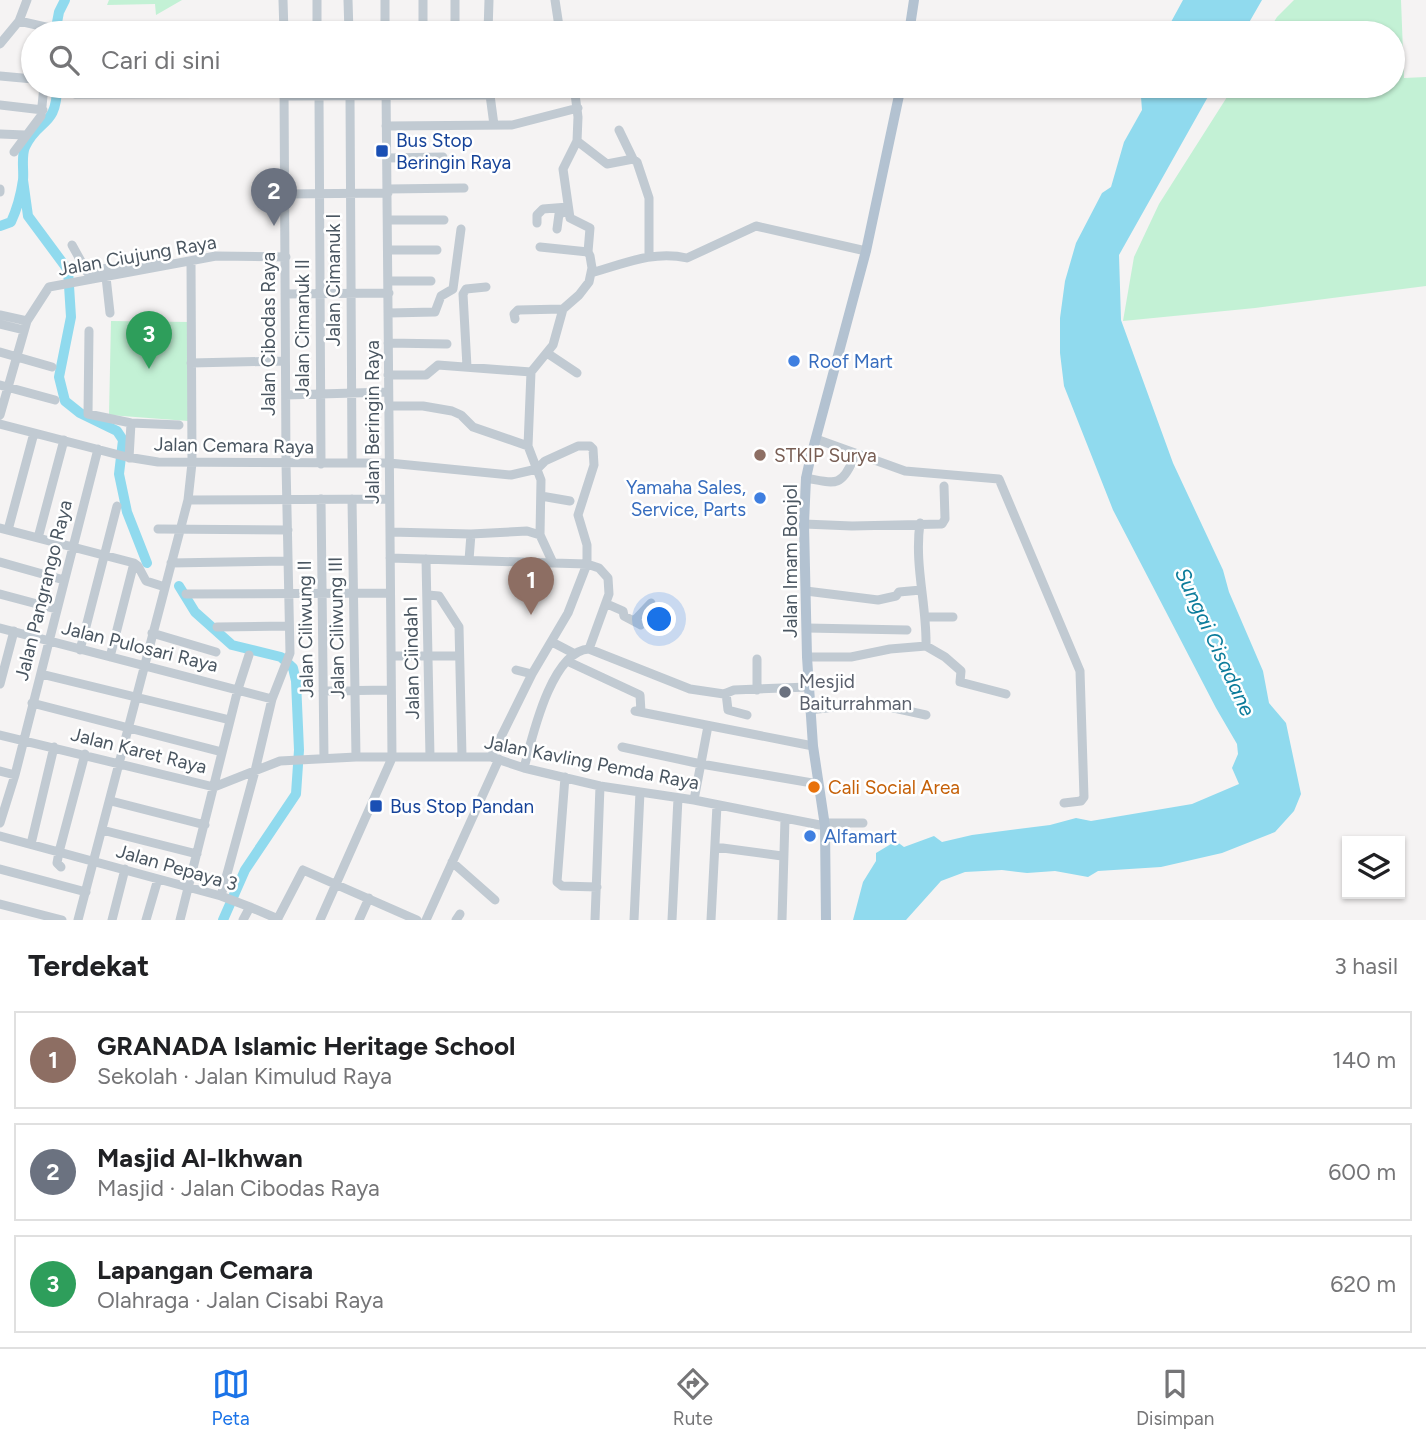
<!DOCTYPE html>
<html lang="id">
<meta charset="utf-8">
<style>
:root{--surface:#fff;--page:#f6f6f6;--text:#202124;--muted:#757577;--line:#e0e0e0;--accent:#1a73e8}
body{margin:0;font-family:Figtree,sans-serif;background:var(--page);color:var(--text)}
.controls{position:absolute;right:21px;bottom:21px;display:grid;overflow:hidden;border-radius:0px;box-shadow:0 2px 5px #0004}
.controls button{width:63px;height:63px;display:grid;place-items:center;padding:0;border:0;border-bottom:2px solid var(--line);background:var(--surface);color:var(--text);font:35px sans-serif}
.you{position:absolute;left:660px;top:620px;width:24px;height:24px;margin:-18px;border:5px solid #fff;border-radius:50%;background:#1a73e8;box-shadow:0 0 0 10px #1a73e833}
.badge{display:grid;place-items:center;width:46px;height:46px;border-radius:50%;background:var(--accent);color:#fff;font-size:23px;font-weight:700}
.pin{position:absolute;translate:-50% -58px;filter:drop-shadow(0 2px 4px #0008)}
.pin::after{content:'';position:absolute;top:37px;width:24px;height:21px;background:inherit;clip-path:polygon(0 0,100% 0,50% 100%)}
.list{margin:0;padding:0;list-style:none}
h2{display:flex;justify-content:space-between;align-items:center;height:91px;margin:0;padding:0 28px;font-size:30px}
h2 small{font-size:23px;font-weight:400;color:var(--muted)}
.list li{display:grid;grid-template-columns:46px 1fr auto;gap:21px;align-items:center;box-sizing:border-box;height:98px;margin:0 14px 14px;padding:0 14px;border:2px solid var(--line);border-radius:0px}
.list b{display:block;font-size:26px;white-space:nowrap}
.list p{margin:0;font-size:23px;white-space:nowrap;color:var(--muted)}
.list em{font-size:23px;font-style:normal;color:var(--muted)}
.icon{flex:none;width:38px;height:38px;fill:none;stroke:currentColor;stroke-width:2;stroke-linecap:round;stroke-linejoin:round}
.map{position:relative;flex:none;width:1426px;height:920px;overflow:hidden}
.search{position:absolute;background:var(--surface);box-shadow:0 2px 5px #0004;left:21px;right:21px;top:21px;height:77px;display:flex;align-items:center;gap:18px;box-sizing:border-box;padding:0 24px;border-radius:38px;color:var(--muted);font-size:26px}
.sheet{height:427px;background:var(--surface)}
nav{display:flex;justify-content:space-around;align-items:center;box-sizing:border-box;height:98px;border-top:2px solid var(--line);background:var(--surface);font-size:19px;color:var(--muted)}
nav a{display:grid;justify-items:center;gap:4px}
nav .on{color:var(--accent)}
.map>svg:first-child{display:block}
</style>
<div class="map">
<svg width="1426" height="920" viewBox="0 0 1426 920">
<rect width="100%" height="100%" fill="#f5f3f3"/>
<!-- green -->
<path fill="#c3f1d5" d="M109,0H182L156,15L155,4L107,5Z
M1294,0H1401L1404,78L1426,77V286L1255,308L1123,321L1134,257L1159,204L1234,86H1393V33H1267L1277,17Z
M111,321L189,322L188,421L109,415Z"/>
<!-- water -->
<path fill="#90daee" d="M1183,0H1262L1243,33H1169L1171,22Z
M1155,86H1214L1119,255L1121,320L1173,463L1223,570L1229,592L1263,671L1269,703L1286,723L1301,794L1294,811L1275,832L1222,853L1161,867L1098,871L1088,877L1055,871L1027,873L1002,870L965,872L941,881L906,920H853L863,882L876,861V853L896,841L904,847L934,836L942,842L972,835L1050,825L1076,818L1091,821L1192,804L1239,784L1232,768L1238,754L1237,744L1216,708L1113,510L1064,386L1060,353V318L1065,281L1076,243L1102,193L1111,187L1124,142L1142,110L1141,97Z"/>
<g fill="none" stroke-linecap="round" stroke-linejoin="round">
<!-- river -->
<path stroke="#90daee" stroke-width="10" d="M55,33L59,12L65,0
M23,180L28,216L68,270L71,317L59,377L65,401L80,413L117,431L123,440L119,474L127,512L147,563
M0,226L11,222C17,209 21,194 23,180C24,170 21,156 25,147C38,118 57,128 57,86
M179,586L195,612L232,645L281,657L293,668L296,681L299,750L296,794L245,870L223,920"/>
<!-- minor -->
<path stroke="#c1cad2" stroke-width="9" d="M283,0L284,33
M317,0V33
M348,0L349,33
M385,0V33
M555,0L560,33
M19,21L72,33L283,30
M488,29L536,27
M488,32L489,0
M423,33V0
M455,33V0
M0,44L19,21L27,0
M0,76L33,79
M72,86V92L75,94L284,93
M574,86L578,117L577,141L563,169L570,218L590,228L588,252
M482,95H490L494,125
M284,96L482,95V86
M319,96L321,464
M350,96L352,463
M0,105L43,110
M386,126L512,125L578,108
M619,130L633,159
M0,134L25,135
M577,141L607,164L633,159L637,162L649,198V257
M14,152L41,116L44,86
M387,158L443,157
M0,189V192
M388,189L464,188
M285,194L388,193
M388,220H444
M537,223V215L543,209L568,207
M557,229L559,214L569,211
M72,245L87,272L164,257L166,264
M540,247L588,252L590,256L592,268L589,282L579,295L563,309L553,345L531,372L528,446L541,480L540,535
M388,250H437
M591,273C623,264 654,250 687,258L756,226L866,251
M106,277L110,313
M388,281H431
M285,294L389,293
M389,313L435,312L441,296L453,289L461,229
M0,315L27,321
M515,319L514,314L518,310L563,309
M0,324L24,330
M89,331L88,414L131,423L179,425
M388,343L447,344
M0,352L52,367
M547,353L577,373
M191,363L285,361
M467,367L463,294L466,289L486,287
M388,375H426L438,365L531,372
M0,385L55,400
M286,395L388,392
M388,406H423L452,411L461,415L473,427L528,446
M0,415L27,321L49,287L216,256L286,257
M0,424L127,457L158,462L389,463L511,475L537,469L545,461L578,446H590L593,449L594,465L578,515L587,545V564L568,613L532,674L491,757
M816,439L905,471L999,479L1080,671L1084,797L1081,801L1064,803
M129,458L131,423
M806,478C834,483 841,488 853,460
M541,496L570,501
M321,499L324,758
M352,499L356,757
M188,500L389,499
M920,523C914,565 927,605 926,646
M804,524L852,526L942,524L945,519L944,486
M0,528L134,563L138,566L146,581L165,587
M158,529L288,530
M8,530L34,433
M390,532L471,534L527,531L540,535L553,563
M38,538L64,440
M390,558L553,563L587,564L599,568L608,578L609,594L589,649
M426,559L430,757
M469,560L471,534
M0,562L64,580
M171,563L288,561
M806,591L878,600L896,596L899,592L921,590
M0,594L56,609
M186,594L390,593
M428,595L439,596L459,627L462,756
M607,604L623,611L624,616L641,625
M925,617H953
M634,621L651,603
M217,627L288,626
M0,628L272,699
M807,628L907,630
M152,633L216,652
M552,642L575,654
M589,649L690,689L724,694L734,690L808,687
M80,650L117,506
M391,656H459
M110,657L134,563
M807,657H851L890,649L926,646L945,657L961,671L960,682L1006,694
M567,661L640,695L641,712
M516,670L532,674
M41,674L230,720
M0,684L14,631
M757,690V659
M323,691L391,690
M726,693L728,710L747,715
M32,703L222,752
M809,710L871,703L926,715
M635,711L813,746
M0,735L214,787L280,761L356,757H491L524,768L600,786L694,800L825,826
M622,747L701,764L818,784
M524,768C532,738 551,651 589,649
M0,771L15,775
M565,777L557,882L562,886L597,887
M694,800L708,726
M111,801L205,825
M0,823L15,775L98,449
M825,823H863
M102,830L197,854
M0,836L221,896L250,907
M31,844L54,747
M715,847L782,856
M452,862L495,900
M61,867L57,863L59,852L85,754
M0,869L86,892
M221,896L255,771L272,699L290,653L286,463L284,86
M0,904L62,920
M78,920L188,500L192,463L191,261
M112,920L125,869
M146,920L158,879
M180,920L238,689L249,655
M243,920L250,907L278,919
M277,920L303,870L417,920
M320,920L392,758L386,86
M359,920L369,898
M426,920L499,759
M456,920L460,914
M595,920L600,786
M634,920L640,792
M672,920L678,798
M711,920L717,805
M782,920L785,819"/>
<!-- major -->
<path stroke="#b3c2d1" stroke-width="10" d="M909,33L914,0
M826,920L825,826L813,746L807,657L804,524L806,478L810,460L866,251L901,86"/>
</g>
<!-- markers -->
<g fill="#1a4fb4" stroke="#fff" stroke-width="2.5">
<rect x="375" y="144" width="14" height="14" rx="3.5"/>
<rect x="369" y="799" width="14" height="14" rx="3.5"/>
</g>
<g fill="#3f7fe0" stroke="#fff" stroke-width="2.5">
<circle cx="794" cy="361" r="7"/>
<circle cx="760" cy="498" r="7"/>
<circle cx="810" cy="836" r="7"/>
</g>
<circle fill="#8d6e63" stroke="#fff" stroke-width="2.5" cx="760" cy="455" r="7"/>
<circle fill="#6b7280" stroke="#fff" stroke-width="2.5" cx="785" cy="692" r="7"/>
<circle fill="#e8710a" stroke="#fff" stroke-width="2.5" cx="814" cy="787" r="7"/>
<g text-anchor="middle" stroke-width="5" stroke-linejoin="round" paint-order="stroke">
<!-- transit labels -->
<g font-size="19" fill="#164399" stroke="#fff" text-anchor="start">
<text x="396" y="147">Bus Stop<tspan x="396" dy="22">Beringin Raya</tspan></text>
<text x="390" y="813">Bus Stop Pandan</text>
</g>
<!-- street labels -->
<g font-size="19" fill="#4a5661" stroke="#fff">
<text transform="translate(137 255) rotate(-10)" y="7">Jalan Ciujung Raya</text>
<text transform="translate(333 280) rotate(-90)" y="7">Jalan Cimanuk I</text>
<text transform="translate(302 328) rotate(-90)" y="7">Jalan Cimanuk II</text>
<text transform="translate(268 334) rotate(-90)" y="7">Jalan Cibodas Raya</text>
<text transform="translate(372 422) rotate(-90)" y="7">Jalan Beringin Raya</text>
<text transform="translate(234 445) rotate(1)" y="7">Jalan Cemara Raya</text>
<text transform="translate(790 561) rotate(-90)" y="7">Jalan Imam Bonjol</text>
<text transform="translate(43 590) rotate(-76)" y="7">Jalan Pangrango Raya</text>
<text transform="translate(336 628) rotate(-91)" y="7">Jalan Ciliwung III</text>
<text transform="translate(305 629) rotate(-91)" y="7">Jalan Ciliwung II</text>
<text transform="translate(140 646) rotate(14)" y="7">Jalan Pulosari Raya</text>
<text transform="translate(411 658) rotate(-91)" y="7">Jalan Ciindah I</text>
<text transform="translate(139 750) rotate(14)" y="7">Jalan Karet Raya</text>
<text transform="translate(592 762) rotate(11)" y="7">Jalan Kavling Pemda Raya</text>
<text transform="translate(177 867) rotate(16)" y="7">Jalan Pepaya 3</text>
</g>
<!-- shop labels -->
<g font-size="19" fill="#366cbe" stroke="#fff" text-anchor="start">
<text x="808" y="368">Roof Mart</text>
<text x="746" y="494" text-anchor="end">Yamaha Sales,<tspan x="746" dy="22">Service, Parts</tspan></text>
<text x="824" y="843">Alfamart</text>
</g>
<!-- education labels -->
<g font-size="19" fill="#785e54" stroke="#fff" text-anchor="start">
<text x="774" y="462">STKIP Surya</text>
</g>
<!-- worship labels -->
<g font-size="19" fill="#5b616d" stroke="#fff" text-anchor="start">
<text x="799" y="688">Mesjid<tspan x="799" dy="22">Baiturrahman</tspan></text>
</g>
<!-- food labels -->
<g font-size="19" fill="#c56008" stroke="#fff" text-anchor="start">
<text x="828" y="794">Cali Social Area</text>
</g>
<!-- water labels -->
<g font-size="21" font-style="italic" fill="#0c7c9b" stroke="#fff">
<text transform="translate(1215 642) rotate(65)" y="7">Sungai Cisadane</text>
</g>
</g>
</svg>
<div class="controls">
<button><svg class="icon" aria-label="layers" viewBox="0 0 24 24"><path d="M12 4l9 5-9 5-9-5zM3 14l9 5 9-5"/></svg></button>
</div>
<div class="you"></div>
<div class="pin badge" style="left:531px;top:615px;background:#8d6e63">1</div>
<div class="pin badge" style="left:274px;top:226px;background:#6b7280">2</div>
<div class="pin badge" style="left:149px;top:369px;background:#2e9e5b">3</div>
<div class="search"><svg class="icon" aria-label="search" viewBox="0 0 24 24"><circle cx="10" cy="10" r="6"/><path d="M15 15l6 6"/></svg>Cari di sini</div>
</div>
<section class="sheet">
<h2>Terdekat<small>3 hasil</small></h2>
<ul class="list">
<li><span class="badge" style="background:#8d6e63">1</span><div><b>GRANADA Islamic Heritage School</b><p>Sekolah · Jalan Kimulud Raya</p></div><em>140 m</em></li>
<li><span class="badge" style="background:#6b7280">2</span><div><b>Masjid Al-Ikhwan</b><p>Masjid · Jalan Cibodas Raya</p></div><em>600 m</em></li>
<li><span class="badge" style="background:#2e9e5b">3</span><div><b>Lapangan Cemara</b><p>Olahraga · Jalan Cisabi Raya</p></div><em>620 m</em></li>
</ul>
</section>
<nav>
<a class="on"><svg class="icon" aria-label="map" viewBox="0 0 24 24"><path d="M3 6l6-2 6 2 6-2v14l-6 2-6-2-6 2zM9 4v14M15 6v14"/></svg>Peta</a>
<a><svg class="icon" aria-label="directions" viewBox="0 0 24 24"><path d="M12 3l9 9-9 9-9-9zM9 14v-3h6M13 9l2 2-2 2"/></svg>Rute</a>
<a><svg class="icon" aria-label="saved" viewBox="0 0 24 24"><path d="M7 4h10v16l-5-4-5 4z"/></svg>Disimpan</a>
</nav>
